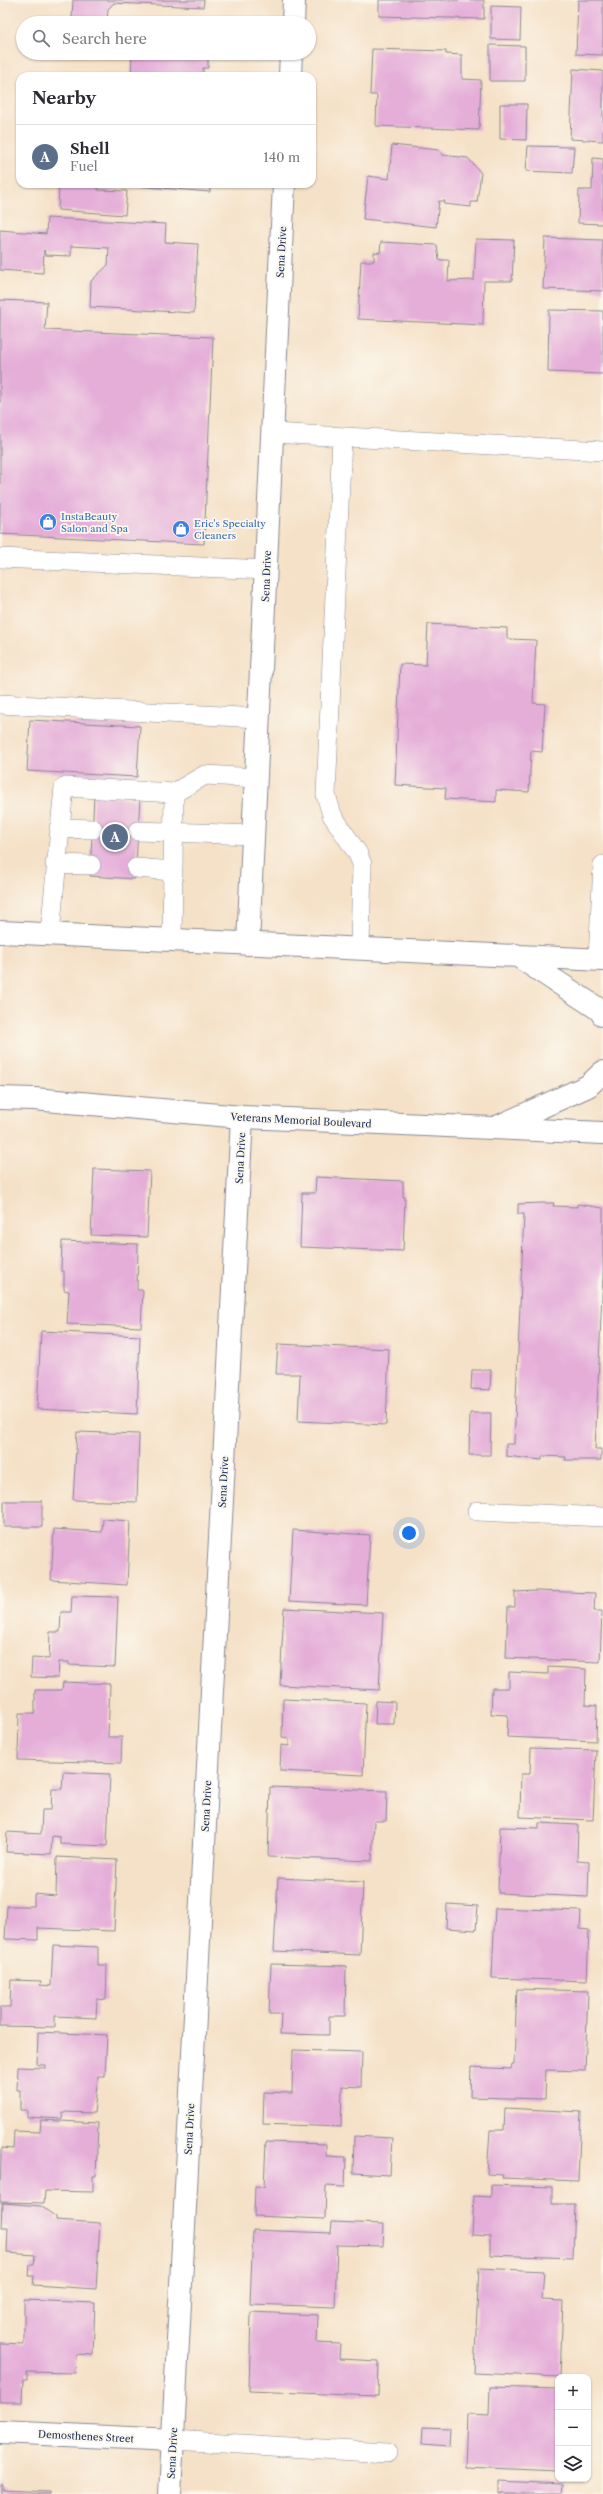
<!DOCTYPE html>
<meta charset="utf-8">
<style>
:root{--surface:#fff;--page:#f7f7f7;--text:#2b2b33;--muted:#7c7c81;--line:#e1e1e2;--accent:#0b8043}
body{margin:0;font-family:"Libre Caslon Text",serif;background:var(--page);color:var(--text)}
.controls{position:absolute;right:12px;bottom:12px;display:grid;overflow:hidden;border-radius:8px;box-shadow:0 1px 3px #0004}
.controls button{width:36px;height:36px;display:grid;place-items:center;padding:0;border:0;border-bottom:1px solid var(--line);background:var(--surface);color:var(--text);font:20px sans-serif}
.you{position:absolute;left:409px;top:1533px;width:14px;height:14px;margin:-10px;border:3px solid #fff;border-radius:50%;background:#1a73e8;box-shadow:0 0 0 6px #1a73e833}
.badge{display:grid;place-items:center;width:26px;height:26px;border-radius:50%;background:var(--accent);color:#fff;font-size:13px;font-weight:700}
.pin{position:absolute;translate:-50% -50%;border:2px solid #fff;box-shadow:0 1px 4px #0006}
.list{margin:0;padding:0;list-style:none}
h2{display:flex;justify-content:space-between;align-items:center;height:52px;margin:0;padding:0 16px;font-size:17px}
h2 small{font-size:13px;font-weight:400;color:var(--muted)}
.list li{display:grid;grid-template-columns:26px 1fr auto;gap:12px;align-items:center;box-sizing:border-box;height:64px;padding:0 16px;border-top:1px solid var(--line)}
.list b{display:block;font-size:15px;white-space:nowrap}
.list p{margin:0;font-size:13px;white-space:nowrap;color:var(--muted)}
.list em{font-size:13px;font-style:normal;color:var(--muted)}
.icon{flex:none;width:22px;height:22px;fill:none;stroke:currentColor;stroke-width:2;stroke-linecap:round;stroke-linejoin:round}
.map{position:relative;flex:none;width:603px;height:2494px;overflow:hidden}
.search{position:absolute;background:var(--surface);box-shadow:0 1px 3px #0004;left:16px;top:16px;width:300px;height:44px;display:flex;align-items:center;gap:10px;box-sizing:border-box;padding:0 14px;border-radius:22px;color:var(--muted);font-size:15px}
.panel{position:absolute;background:var(--surface);box-shadow:0 1px 3px #0004;left:16px;top:72px;width:300px;height:116px;border-radius:12px}
.map>svg:first-child{display:block}
</style>
<div class="map">
<svg width="603" height="2494" viewBox="0 0 603 2494">
<rect width="100%" height="100%" fill="#fbf7ec"/>
<filter id="ink" filterUnits="userSpaceOnUse"><feTurbulence type="fractalNoise" baseFrequency=".025" numOctaves="2"/><feDisplacementMap in="SourceGraphic" scale="8" xChannelSelector="R" yChannelSelector="G"/><feConvolveMatrix kernelMatrix="1 2 1 2 8 2 1 2 1" color-interpolation-filters="sRGB"/></filter>
<filter id="wash" filterUnits="userSpaceOnUse"><feTurbulence type="fractalNoise" baseFrequency=".012" numOctaves="4" result="noise"/><feDisplacementMap in="SourceGraphic" scale="16" xChannelSelector="R" yChannelSelector="G"/><feGaussianBlur stdDeviation="0.9" result="paint"/><feColorMatrix in="noise" values="0 0 0 0 0 0 0 0 0 0 0 0 0 0 0 0 0 1.4 0 .05"/><feComposite in="paint" operator="in"/></filter>
<g filter="url(#wash)">
<rect width="100%" height="100%" fill="#f5e1c7"/>
<g id="blocks">
<!-- building -->
<path fill="#e5aed9" d="M73,0H204L203,7L114,3L108,9L107,20L72,19Z
M379,0H484V19L379,16Z
M578,0H603V55L576,54Z
M491,6L521,7L520,40L491,39Z
M490,45L525,46V81H490Z
M372,49L446,51V54L462,55V79L481,80L479,130L376,126L377,95H370Z
M132,53H208V68H203V76H131Z
M573,69L603,71V141L570,139Z
M500,104H527L526,140L500,139Z
M392,145L439,150L443,155L468,158L481,173L477,202H471V207L444,204L445,201H439L436,227L363,219L368,176L389,179Z
M528,146L574,147L572,173L526,171Z
M593,158L603,159V224L578,223L579,190H592Z
M59,184H98V190L127,191L125,215L58,210Z
M112,184H210V192Z
M47,218L166,224L165,242L198,244L194,313L90,307L91,281L108,265L109,248L71,246V256L45,255L44,250L43,273L0,270V230L46,234Z
M545,238L603,240V291L543,289Z
M476,239L514,240L512,281H484L483,325L358,319L361,261H374V252L380,253L381,242L437,245L439,260H449L448,281L474,280Z
M0,300L47,302L45,330L213,337L204,544L0,534Z
M549,310L603,311V374L548,372Z
M428,624L507,628V639L536,640L533,703L545,704L542,752L531,751L529,792L496,790V802L445,799L446,788L395,785L400,664L426,665Z
M30,720L140,726L137,777L27,771Z
M94,796L140,799L135,879L90,876Z
M94,1169L150,1171L147,1237L91,1235Z
M316,1177L403,1181V1197H405L403,1251L300,1247L302,1193H315Z
M543,1203H554L553,1206L577,1207V1204L603,1208V1273L595,1449H601V1460H565L566,1457L542,1456V1460L506,1456V1444H514L524,1214H518V1204Z
M62,1241L138,1244L137,1290H143L141,1327L67,1324L69,1291L64,1290V1271H61Z
M41,1331L140,1336L137,1414L37,1409Z
M278,1344L389,1349L386,1425L298,1421L300,1374H276Z
M472,1370H491L490,1390L471,1389Z
M470,1413H491L490,1455H469Z
M77,1432L139,1434L137,1502L73,1500Z
M4,1501H42V1527H4Z
M103,1519L130,1521L127,1585L51,1580L54,1529L102,1532Z
M293,1530L370,1535L366,1605L289,1601Z
M537,1591L595,1593L594,1611H602L600,1662L506,1658L508,1607H515V1592Z
M72,1596L118,1597L115,1667L69,1665V1662H59L58,1678L31,1677L32,1658L49,1659L50,1632H60L61,1612H71Z
M284,1608L383,1613L379,1690L280,1685Z
M548,1667L586,1669L585,1705L597,1706L596,1741L507,1737L508,1715L491,1714L492,1688H509V1672L548,1674Z
M63,1682L110,1684L108,1737H122L121,1763L18,1760L19,1713H35V1690H62Z
M283,1699L366,1703L363,1775L280,1771L281,1745L289,1746V1738L282,1737Z
M376,1701L395,1702L394,1724H375Z
M531,1748L596,1750L593,1820L520,1817L521,1774H530Z
M63,1772L110,1774L107,1846L60,1844V1837L52,1836L51,1854L6,1852L7,1832L41,1834L42,1810H51L52,1789H62Z
M270,1787L387,1791L386,1821H374L372,1861L268,1857Z
M539,1823L578,1825L577,1861L589,1862L588,1897L498,1893L500,1827L539,1828Z
M57,1857L117,1860L114,1931L38,1928V1940L5,1939L7,1906H34V1894L56,1896Z
M278,1878L363,1882L360,1955L274,1951Z
M447,1904L478,1906L476,1930L446,1928Z
M495,1908L581,1911L580,1929L589,1930L587,1981L492,1978Z
M53,1945L98,1947V1965H107L106,2000L97,1999L96,2018L55,2016V2027L0,2026V2007H10L11,1980L41,1981L40,1985L51,1986Z
M271,1964L346,1966L345,2016H329V2035L280,2034L281,2014H269Z
M517,1989L588,1991L585,2071L546,2070L545,2099L470,2097L471,2067L511,2069L512,2064H514Z
M38,2032L107,2035L105,2076H98L94,2113L63,2112L62,2119L27,2117V2110H20V2090H17L18,2067L45,2068V2065H37Z
M293,2050L362,2052L361,2087L342,2086L341,2127L263,2124L264,2092L292,2093Z
M505,2108L581,2112L578,2181L502,2178L503,2175L487,2174L490,2130H504Z
M41,2120L98,2123L96,2176H93V2192L45,2191L44,2203L0,2202L1,2148L13,2149L14,2131L40,2132Z
M354,2136L392,2138L390,2175L353,2173Z
M266,2142L326,2144V2156L346,2157L345,2187L326,2186L325,2219L254,2216L255,2186L264,2187Z
M491,2185L552,2187V2204H575L573,2258L490,2255V2236L472,2235L474,2196L491,2197Z
M2,2203L41,2206L56,2217V2220L100,2223L96,2289L33,2285L34,2276H29L30,2265H34L35,2255L7,2253L8,2227H1Z
M332,2222L384,2224L383,2246L337,2245L335,2307L250,2304L253,2230L331,2233Z
M479,2268L544,2271L542,2300L563,2301L560,2377L474,2373Z
M24,2300L95,2303L93,2355L76,2354L75,2373L27,2372V2380H23L22,2402H0V2343L24,2344Z
M251,2312L318,2315L317,2343L340,2344L339,2359L379,2361L378,2396L249,2391Z
M490,2387L558,2389V2471L465,2467L467,2414L489,2415Z
M423,2427L450,2428L449,2447L422,2445Z
M499,2481L563,2484L562,2494H499Z
M0,2484H2V2490L50,2492V2494H0Z"/>
</g>
</g>
<g filter="url(#ink)">
<use href="#blocks" fill-opacity="0" stroke="#888892" stroke-width="1"/>
<g fill="none" stroke-linecap="round" stroke-linejoin="round">
<defs>
<path id="service" d="M272,433L603,451
M342,438L326,795L332,815L358,854L362,864L360,947
M0,558L266,570
M0,704L259,718
M174,793L205,775L257,778
M59,828L93,829
M138,831L254,835
M55,864L91,865
M136,868L172,871
M50,934L64,787L174,793L172,939
M598,959L603,865
M477,1511L603,1517
M173,2440L387,2453"/>
<path id="minor" d="M293,23L294,0
M290,76L291,53
M248,944L284,184
M0,2432L173,2440
M170,2494L242,1117"/>
<path id="primary" d="M0,932L603,960
M516,955L600,1010L603,1015
M0,1098L34,1099L242,1117L603,1133
M497,1127L588,1086L603,1072"/>
</defs>
<!-- service casing -->
<use href="#service" stroke="#888892" stroke-width="20"/>
<!-- minor casing -->
<use href="#minor" stroke="#888892" stroke-width="24"/>
<!-- primary casing -->
<use href="#primary" stroke="#888892" stroke-width="24"/>
<!-- service -->
<use href="#service" stroke="#fff" stroke-width="19"/>
<!-- minor -->
<use href="#minor" stroke="#fff" stroke-width="22"/>
<!-- primary -->
<use href="#primary" stroke="#fff" stroke-width="22"/>
</g>
</g>
<!-- icons -->
<defs>
<symbol id="shop-disc" viewBox="-11 -11 22 22"><circle r="9.5" fill="#3f7fe0" stroke="#fbf7ec"/><path d="M-5-2.5h2.3a2.7 3.5 0 0 1 5.4 0H5L5.5 6h-11ZM-1.5-2.5h3a1.5 2.3 0 0 0-3 0Z" fill="#fff"/></symbol>
</defs>
<g fill-rule="evenodd">
<use href="#shop-disc" x="38" y="512" width="20" height="20"/>
<use href="#shop-disc" x="171" y="519" width="20" height="20"/>
</g>
<g text-anchor="middle" stroke-width="3.5" stroke-linejoin="round" paint-order="stroke">
<!-- street labels -->
<g font-size="10" fill="#1b2f5e" stroke="#fbf7ec">
<text transform="translate(281 252) rotate(-87)" y="4">Sena Drive</text>
<text transform="translate(266 576) rotate(-88)" y="4">Sena Drive</text>
<text transform="translate(301 1120) rotate(3)" y="4">Veterans Memorial Boulevard</text>
<text transform="translate(240 1158) rotate(-87)" y="4">Sena Drive</text>
<text transform="translate(223 1482) rotate(-87)" y="4">Sena Drive</text>
<text transform="translate(206 1806) rotate(-87)" y="4">Sena Drive</text>
<text transform="translate(189 2129) rotate(-87)" y="4">Sena Drive</text>
<text transform="translate(86 2436) rotate(3)" y="4">Demosthenes Street</text>
<text transform="translate(172 2453) rotate(-87)" y="4">Sena Drive</text>
</g>
<!-- shop labels -->
<g font-size="10" fill="#366cbe" stroke="#fbf7ec" text-anchor="start">
<text x="61" y="520">InstaBeauty<tspan x="61" dy="12">Salon and Spa</tspan></text>
<text x="194" y="527">Eric's Specialty<tspan x="194" dy="12">Cleaners</tspan></text>
</g>
</g>
</svg>
<div class="controls">
<button>+</button>
<button>−</button>
<button><svg class="icon" aria-label="layers" viewBox="0 0 24 24"><path d="M12 4l9 5-9 5-9-5zM3 14l9 5 9-5"/></svg></button>
</div>
<div class="you"></div>
<div class="pin badge" style="left:115px;top:837px;background:#5c6f8a">A</div>
<div class="search"><svg class="icon" aria-label="search" viewBox="0 0 24 24"><circle cx="10" cy="10" r="6"/><path d="M15 15l6 6"/></svg>Search here</div>
<section class="panel">
<h2>Nearby<small></small></h2>
<ul class="list">
<li><span class="badge" style="background:#5c6f8a">A</span><div><b>Shell</b><p>Fuel</p></div><em>140 m</em></li>
</ul>
</section>
</div>
